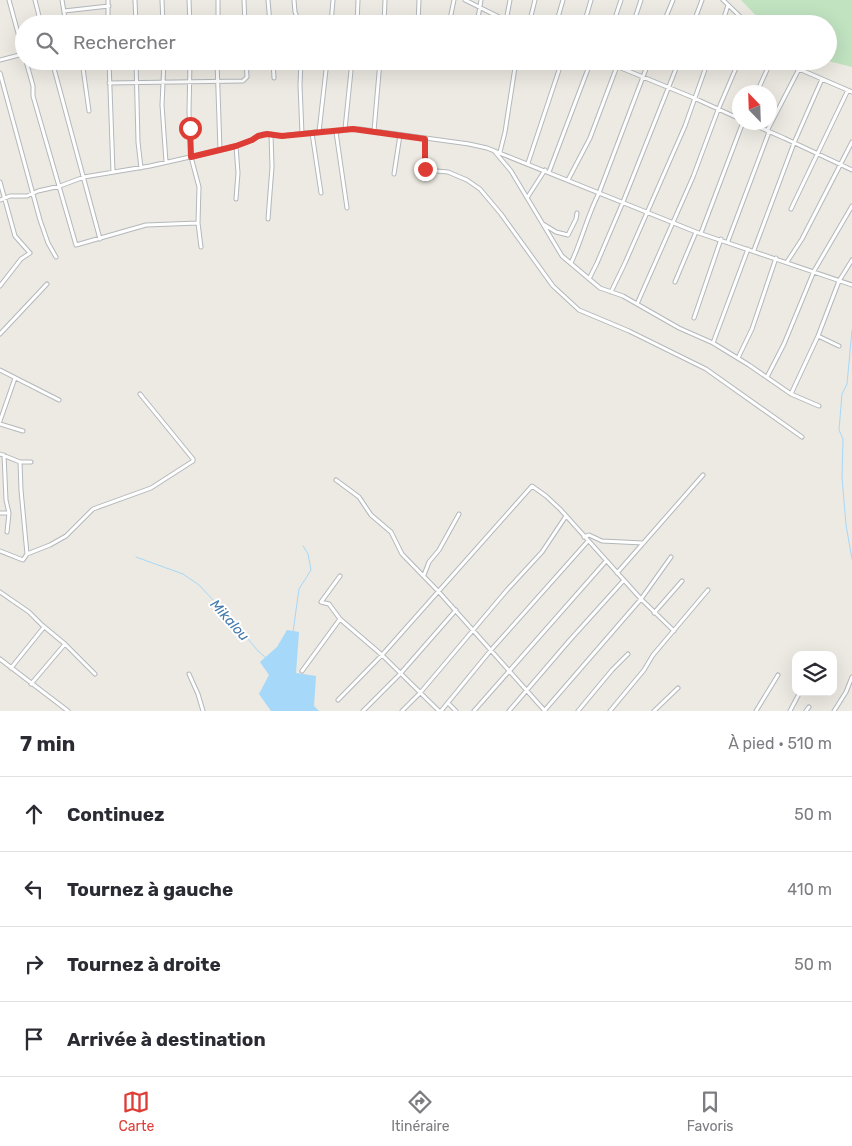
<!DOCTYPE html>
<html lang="fr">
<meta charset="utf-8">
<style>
:root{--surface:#fff;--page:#f2f2f3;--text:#2b2b33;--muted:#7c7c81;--line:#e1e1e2;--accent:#de3d36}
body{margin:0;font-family:Rubik,sans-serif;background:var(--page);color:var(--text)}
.controls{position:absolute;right:15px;bottom:15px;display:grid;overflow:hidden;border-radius:10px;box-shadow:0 5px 20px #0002}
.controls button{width:45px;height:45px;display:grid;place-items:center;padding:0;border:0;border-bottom:1px solid var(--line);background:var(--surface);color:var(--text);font:25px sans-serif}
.compass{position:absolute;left:732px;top:85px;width:45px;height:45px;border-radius:50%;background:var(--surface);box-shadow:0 5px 20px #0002;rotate:337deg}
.stop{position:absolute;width:15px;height:15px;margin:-11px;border:4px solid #de3d36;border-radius:50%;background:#fff}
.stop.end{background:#de3d36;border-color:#fff;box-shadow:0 1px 5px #0008}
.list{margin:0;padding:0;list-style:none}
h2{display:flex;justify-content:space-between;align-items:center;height:65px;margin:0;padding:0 20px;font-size:21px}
h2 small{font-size:16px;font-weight:400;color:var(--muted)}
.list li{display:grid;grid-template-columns:32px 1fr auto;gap:15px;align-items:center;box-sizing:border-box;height:75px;padding:0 20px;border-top:1px solid var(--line)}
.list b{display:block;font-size:19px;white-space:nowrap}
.list em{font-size:16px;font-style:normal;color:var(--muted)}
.icon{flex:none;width:28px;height:28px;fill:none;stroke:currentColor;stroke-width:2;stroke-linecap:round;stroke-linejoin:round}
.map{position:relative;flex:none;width:852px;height:711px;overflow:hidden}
.search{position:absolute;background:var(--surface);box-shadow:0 5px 20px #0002;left:15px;right:15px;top:15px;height:55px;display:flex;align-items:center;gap:12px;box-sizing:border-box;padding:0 18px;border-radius:28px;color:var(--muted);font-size:19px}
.sheet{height:365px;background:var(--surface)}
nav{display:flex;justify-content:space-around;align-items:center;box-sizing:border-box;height:70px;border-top:1px solid var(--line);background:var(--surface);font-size:14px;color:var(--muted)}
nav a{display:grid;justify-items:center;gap:2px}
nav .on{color:var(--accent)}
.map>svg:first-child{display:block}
</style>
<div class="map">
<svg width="852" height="711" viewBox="0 0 852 711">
<rect width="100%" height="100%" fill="#eceae2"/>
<!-- green -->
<path fill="#c1e3c0" d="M741,0H852V67L828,61V24H764Z"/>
<!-- water -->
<path fill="#a5d8f9" d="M287,630L299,632L296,673L316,676L314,706L319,711H271L259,694L269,675L260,662L277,647Z"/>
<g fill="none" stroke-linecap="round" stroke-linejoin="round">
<!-- stream -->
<path stroke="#a5d8f9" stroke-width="1" d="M852,330L847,384L842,394L839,430L843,439L842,477L846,525L852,559
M136,557L183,574L199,585L232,620L258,651L265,657
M293,632L299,589L311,570L308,554L303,546"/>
<defs>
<path id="street" d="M9,0L24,55
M35,0L41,24
M62,0L66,24
M108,0V24
M135,0L136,24
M162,0L163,24
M189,0L190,24
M218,0V24
M244,0L245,24
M268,0L270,24
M294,0L295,12L300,24
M465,0L513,24
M723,0L748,24
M64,11L109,6
M506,21L510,0
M358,22L368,24
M331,24L333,0
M357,24L358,0
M384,24L385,0
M418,24L419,0
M449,24L454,0
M477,24L481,0
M529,24L535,0
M556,24L563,0
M584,24L591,0
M613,24L621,0
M633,24L641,0
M663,24L673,0
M693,24L702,0
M722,24L728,5
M0,60L23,54
M26,61L33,86V96L76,245L146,225L198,223
M52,61L100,239
M82,61L89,111
M109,61L113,172
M136,61L138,142L141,168
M164,61L162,105L166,162
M190,61L189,112L191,157L199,187L198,223L201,247
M217,61L220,150
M273,61L274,78
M301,61L300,85L302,134
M604,61L694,98L740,119
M789,61L799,69L852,92
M0,73L40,220L48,243L56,257
M109,83L243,81L247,77L246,61
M757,92L771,61
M747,122L784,138L852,170
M345,129L352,61
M374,131L380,61
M767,131L799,69
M319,132L327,61
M336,132L347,208
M312,133L321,193
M425,139V170L448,172L467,180L480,189L501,214L553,286L579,310L629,331L706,369L802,437
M495,152L511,171L562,256L600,288L623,296L679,328L713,343L749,365L791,394L819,406
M500,152L505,132L516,61
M528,163L562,61
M549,172L591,61
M394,174L400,135
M568,180L590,138L619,61
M0,182L15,236L30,253L21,259L0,286
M527,198L545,170
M236,199L238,173L236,146
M0,200L10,196H27L38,191L60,186L84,177L150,166L230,148L252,140L263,134L282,136L323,131L336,132L345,129H360L469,144L487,148L696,232L852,285
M791,209L848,90
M268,219L272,167L271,134
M543,224L556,232L568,235L576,219L577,213
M701,233L743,122
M728,241L769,132
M754,250L794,143L822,79
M787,262L802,239L852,142
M571,263C582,240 587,216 599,193L649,61
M589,279L597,263L623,202L679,61
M675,282L696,232
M611,292L625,263L685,126L708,61
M637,304L693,177L718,110L739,61
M694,318L721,239
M0,334L47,284
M818,336L839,346
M713,343L748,249
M738,358L752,329L776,258
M0,370L59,400
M767,377L784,344L814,271L852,206
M791,394L818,336L839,281L852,260
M0,421L15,378
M0,424L23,431
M0,454L20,462H31
M4,455L6,500L9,513L7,532
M20,462L21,490L27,554
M336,480L359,497L371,515L391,532L402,554L438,591L545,711
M0,513H9
M584,537L589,535L602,541L643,543
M0,551L23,560L27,554L50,545L66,536L93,509L151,488L193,461V459L140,394
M617,573L703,475
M424,575L429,562L439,550L459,514
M340,576L321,602L329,604L340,619L382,655L439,711
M0,592L29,612L42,625L65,644L95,674
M654,613L682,581
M0,659L68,711
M11,668L44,627
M302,671L340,619
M189,674L198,694L203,711
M31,684L65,644
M338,700L382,655L532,486L546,496L560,509L641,599L674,631
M448,703L456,711
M363,711L400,674L456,610
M402,711L420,693L507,590L542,552L566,516
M441,711L491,650L588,541
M474,711L606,561
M509,711L569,641L624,580
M544,711L641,599L671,557
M578,711L612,670L628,654
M610,711L644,670L653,655L708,590
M654,711L678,688
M756,711L778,675
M790,711L800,692
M806,711L809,707
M834,711L846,692L852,677"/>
</defs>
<!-- street casing -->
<use href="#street" stroke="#b4b8bc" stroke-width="5"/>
<!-- street -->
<use href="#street" stroke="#fff" stroke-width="3"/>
</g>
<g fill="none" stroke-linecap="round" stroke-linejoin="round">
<!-- route -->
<path stroke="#de3d36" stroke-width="6" d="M190,128L191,157L236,146L252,140L258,136L267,134L282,136L353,129L425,139V169"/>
</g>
<g text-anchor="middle" stroke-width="4" stroke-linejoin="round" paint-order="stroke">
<!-- water labels -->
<g font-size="14" font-style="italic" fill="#4379aa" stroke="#fff">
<text transform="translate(230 620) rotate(48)" y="5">Mikalou</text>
</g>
</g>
</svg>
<div class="controls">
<button><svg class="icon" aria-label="layers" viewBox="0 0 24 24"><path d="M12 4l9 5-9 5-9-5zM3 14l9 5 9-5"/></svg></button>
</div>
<svg class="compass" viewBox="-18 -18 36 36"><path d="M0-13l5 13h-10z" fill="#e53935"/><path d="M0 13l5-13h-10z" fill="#7c7c81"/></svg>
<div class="stop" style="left:190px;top:128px"></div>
<div class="stop end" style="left:425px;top:169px"></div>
<div class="search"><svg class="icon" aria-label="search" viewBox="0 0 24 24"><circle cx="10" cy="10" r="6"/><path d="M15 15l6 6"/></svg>Rechercher</div>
</div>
<section class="sheet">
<h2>7 min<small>À pied · 510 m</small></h2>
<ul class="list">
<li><svg class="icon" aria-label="ahead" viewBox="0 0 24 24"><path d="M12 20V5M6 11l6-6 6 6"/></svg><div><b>Continuez</b></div><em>50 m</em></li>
<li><svg class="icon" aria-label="left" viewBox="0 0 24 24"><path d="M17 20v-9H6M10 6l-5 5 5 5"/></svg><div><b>Tournez à gauche</b></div><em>410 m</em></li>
<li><svg class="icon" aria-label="right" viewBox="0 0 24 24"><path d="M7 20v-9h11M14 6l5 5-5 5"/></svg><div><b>Tournez à droite</b></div><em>50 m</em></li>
<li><svg class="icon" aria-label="arrive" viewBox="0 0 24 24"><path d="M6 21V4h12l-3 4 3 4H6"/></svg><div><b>Arrivée à destination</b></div></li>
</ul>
</section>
<nav>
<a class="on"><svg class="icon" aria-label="map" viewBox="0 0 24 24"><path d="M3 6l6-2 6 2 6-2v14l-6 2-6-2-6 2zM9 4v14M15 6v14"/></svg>Carte</a>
<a><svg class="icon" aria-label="directions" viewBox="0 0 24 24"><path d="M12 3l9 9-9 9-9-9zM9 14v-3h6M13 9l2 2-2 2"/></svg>Itinéraire</a>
<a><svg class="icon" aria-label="saved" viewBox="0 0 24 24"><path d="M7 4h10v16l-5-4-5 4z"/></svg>Favoris</a>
</nav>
